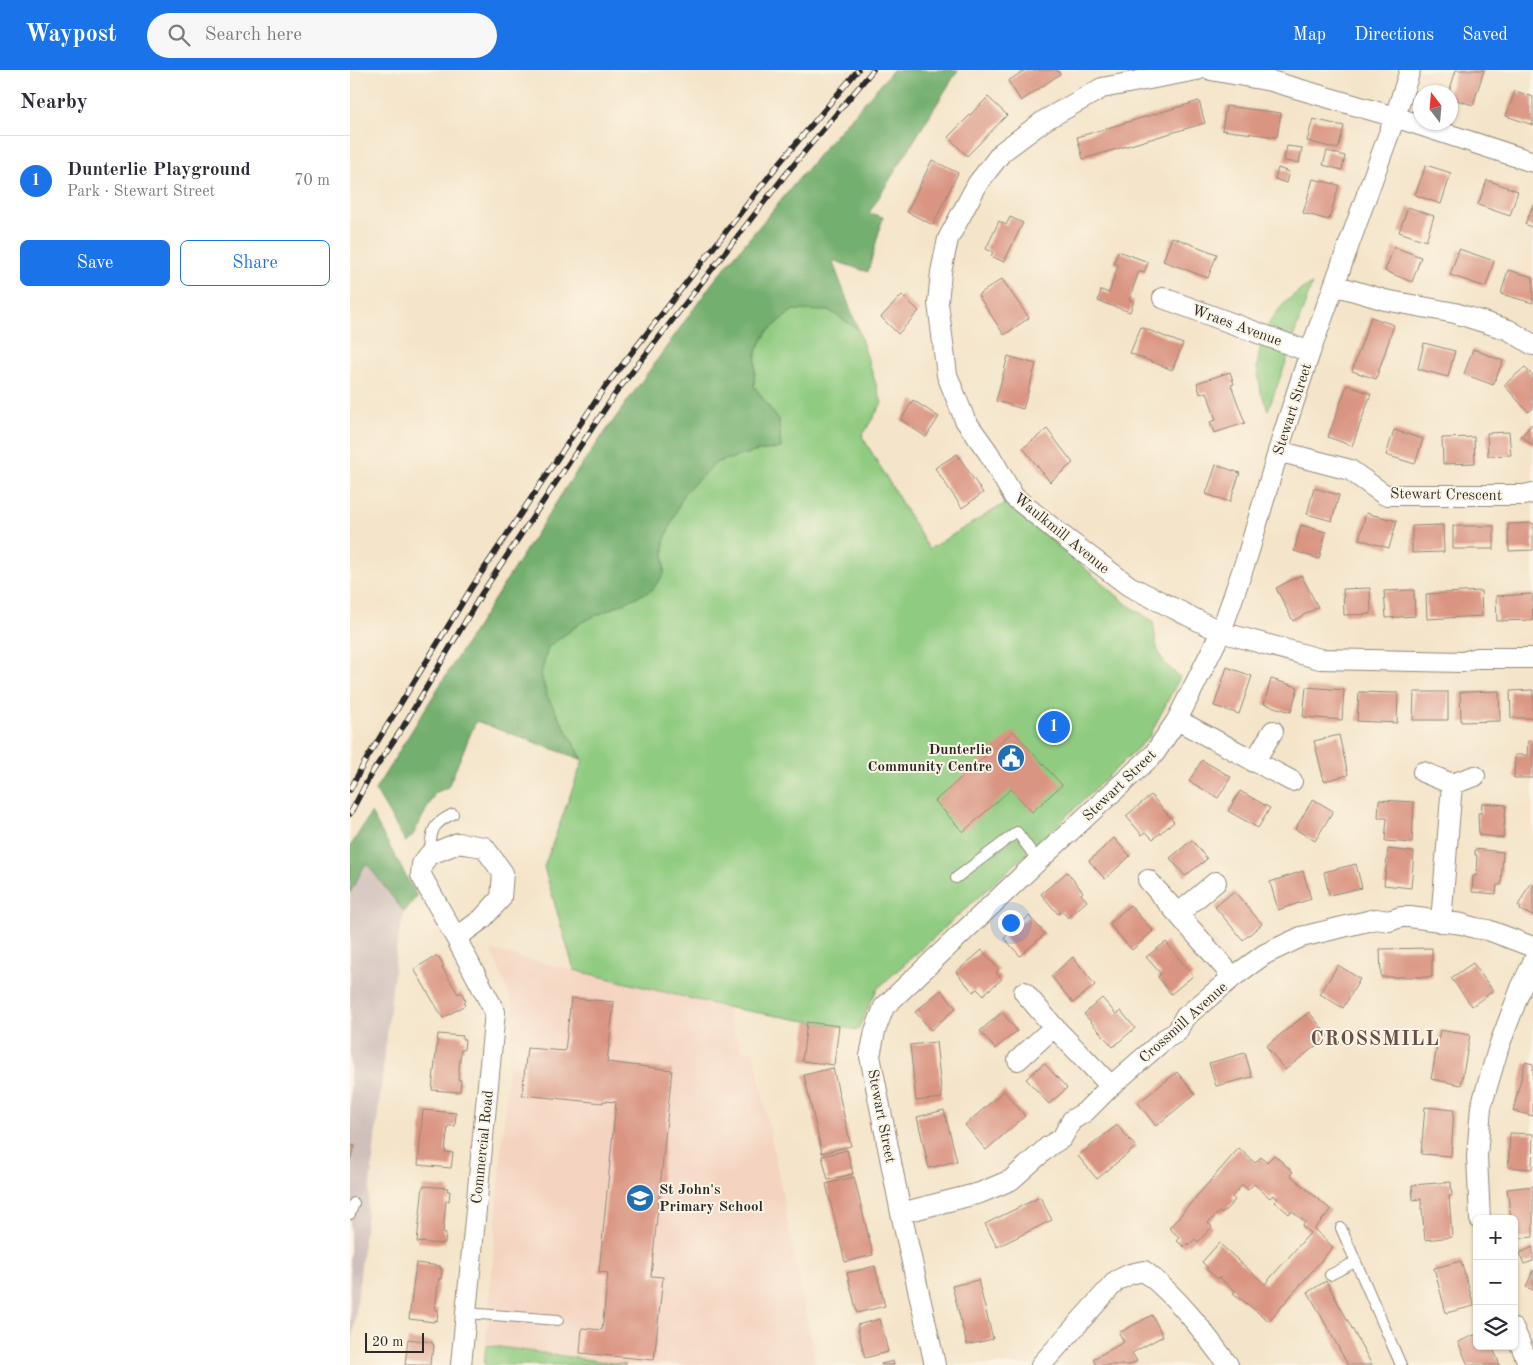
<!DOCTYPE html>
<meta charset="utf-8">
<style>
:root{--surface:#fff;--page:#f7f7f7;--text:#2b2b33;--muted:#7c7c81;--line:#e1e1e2;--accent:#1a73e8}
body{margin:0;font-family:"Old Standard TT",serif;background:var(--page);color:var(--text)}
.controls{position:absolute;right:15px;bottom:15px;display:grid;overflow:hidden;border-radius:8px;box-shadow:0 1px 4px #0004}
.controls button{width:45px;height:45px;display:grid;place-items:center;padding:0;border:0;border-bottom:1px solid var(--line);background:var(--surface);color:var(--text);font:25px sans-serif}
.compass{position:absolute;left:1063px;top:15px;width:45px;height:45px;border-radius:50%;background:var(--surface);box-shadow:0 1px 4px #0004;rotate:344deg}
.scale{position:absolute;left:15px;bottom:12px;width:59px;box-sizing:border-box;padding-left:5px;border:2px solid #2b2b2b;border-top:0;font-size:14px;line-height:18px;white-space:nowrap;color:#2b2b2b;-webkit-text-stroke:4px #fcf5e5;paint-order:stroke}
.you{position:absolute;left:660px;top:852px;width:18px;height:18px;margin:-12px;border:4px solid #fff;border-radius:50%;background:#1a73e8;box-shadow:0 0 0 8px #1a73e833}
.badge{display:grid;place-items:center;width:32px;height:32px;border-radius:50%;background:var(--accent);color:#fff;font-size:16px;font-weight:700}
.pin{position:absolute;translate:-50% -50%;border:2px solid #fff;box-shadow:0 1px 5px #0006}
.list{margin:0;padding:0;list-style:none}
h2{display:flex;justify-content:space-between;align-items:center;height:65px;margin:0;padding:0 20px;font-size:21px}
h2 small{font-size:16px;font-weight:400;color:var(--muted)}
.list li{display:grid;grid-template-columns:32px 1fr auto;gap:15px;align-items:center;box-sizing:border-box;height:90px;padding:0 20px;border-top:1px solid var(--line)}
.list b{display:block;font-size:19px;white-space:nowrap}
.list p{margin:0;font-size:16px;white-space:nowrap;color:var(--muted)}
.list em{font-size:16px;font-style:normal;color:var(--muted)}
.actions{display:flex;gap:10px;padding:15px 20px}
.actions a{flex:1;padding:11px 0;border:1px solid var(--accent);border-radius:8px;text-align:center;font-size:18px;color:var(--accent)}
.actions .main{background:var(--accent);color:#fff}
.icon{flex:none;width:28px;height:28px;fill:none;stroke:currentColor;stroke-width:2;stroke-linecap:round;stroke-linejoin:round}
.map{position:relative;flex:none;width:1183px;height:1295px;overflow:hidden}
header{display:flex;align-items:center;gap:30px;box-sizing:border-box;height:70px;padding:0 25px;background:var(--accent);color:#fff}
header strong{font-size:24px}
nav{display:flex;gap:28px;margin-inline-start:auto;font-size:18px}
.search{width:350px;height:45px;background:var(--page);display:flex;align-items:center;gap:12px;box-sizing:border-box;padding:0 18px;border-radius:28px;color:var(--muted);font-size:19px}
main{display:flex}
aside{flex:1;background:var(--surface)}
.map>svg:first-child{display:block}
</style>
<header>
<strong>Waypost</strong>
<div class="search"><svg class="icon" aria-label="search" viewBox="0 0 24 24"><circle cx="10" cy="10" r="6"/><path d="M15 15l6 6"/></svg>Search here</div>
<nav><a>Map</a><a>Directions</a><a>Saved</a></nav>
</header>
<main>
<aside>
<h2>Nearby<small></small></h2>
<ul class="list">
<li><span class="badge">1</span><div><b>Dunterlie Playground</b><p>Park · Stewart Street</p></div><em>70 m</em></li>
</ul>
<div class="actions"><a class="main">Save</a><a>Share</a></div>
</aside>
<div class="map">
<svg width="1183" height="1295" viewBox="0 0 1183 1295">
<rect width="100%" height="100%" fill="#fcf5e5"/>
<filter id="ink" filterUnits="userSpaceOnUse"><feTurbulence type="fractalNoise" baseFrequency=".02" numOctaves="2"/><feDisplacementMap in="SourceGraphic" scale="10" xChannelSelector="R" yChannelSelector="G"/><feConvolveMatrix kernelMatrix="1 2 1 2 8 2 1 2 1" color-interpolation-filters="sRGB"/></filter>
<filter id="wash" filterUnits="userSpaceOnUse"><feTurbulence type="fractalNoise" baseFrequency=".0096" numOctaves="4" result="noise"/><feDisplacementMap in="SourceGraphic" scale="20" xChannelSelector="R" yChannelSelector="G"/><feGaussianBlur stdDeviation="1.12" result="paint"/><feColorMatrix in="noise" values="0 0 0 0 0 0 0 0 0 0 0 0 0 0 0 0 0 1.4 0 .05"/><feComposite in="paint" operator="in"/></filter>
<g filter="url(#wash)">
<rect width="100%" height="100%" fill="#f4e4c9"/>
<!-- built -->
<path fill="#f4d3c0" d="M141,880L375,937L391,981H404L466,1295H276L136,1275L163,936Z"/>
<!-- industrial -->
<path fill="#d0c0bc" d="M15,793L54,842L47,874L0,1295V824Z"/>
<!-- green -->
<path fill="#8fcb80" stroke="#5d7b56" d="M962,214L943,268L916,259C927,239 941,223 962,214Z
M443,240L480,241L508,259L532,333L512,366L579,479L657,432L778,535L803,551C807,580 805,587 830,607L799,667L697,765L527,919L508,960L375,937L224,900L194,797L233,690L197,626L191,604L198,577L232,552L302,520L314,504V471L334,422L367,392L408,381L431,378L429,351L404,316L406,281L417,262Z
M911,272L939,284L918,340L911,322L907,297Z
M136,1275L276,1295H134Z"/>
<!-- forest -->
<path fill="#73af6e" stroke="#4f6d4c" d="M543,0H608L519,143L533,147L518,202L482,190L508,259L480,241L443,240L417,262L406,281L404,316L429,351L431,378L408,381L367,392L334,423L314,471V504L302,520L232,552L198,577L191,604L197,626L233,690L126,651L98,717L85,723L63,765L56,772L25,720L108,586L220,411L363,212L476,76Z
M21,743L67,826L54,842L16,793L0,823V777Z"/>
<g id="blocks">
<!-- building -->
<path fill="#da9482" d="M675,0H707L710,4L671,31L658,11Z
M1106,0H1134L1123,35L1100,28L1099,22Z
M1165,21L1183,27V55L1156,46Z
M638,27L657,45L617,86L598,67Z
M849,31L855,53L733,89L727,67Z
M876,36L931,43L927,67L872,60Z
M963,49L994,56L988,79L957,71Z
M937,76L952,78L949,93L934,91Z
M977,81L995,86L992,100L973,95Z
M582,90L608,103L583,155L557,142Z
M1076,95L1101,103L1091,134L1065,125Z
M928,98L939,102L936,113L925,109Z
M963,109L989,115L979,150L953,143Z
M1137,110L1168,121L1160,146L1128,135Z
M1183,135V158L1175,154Z
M1058,137L1084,146L1076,171L1049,162Z
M660,147L673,153L654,192L641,186L643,182L636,179L649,151L656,155Z
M822,167L867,184L858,208L813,191Z
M1044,177L1071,187L1062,212L1035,201Z
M1109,179L1144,191L1136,217L1100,205Z
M768,181L798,192L794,203L789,201L779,230L784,231L780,242L748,231L751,220L759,223L768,195L764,193Z
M1158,200L1183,207V233L1151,224Z
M652,209L679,248L654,265L628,225Z
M552,225L569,241L548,264L531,247Z
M1021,247L1044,255L1026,309L1002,301Z
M791,257L833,274L822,300L780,283Z
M1074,273L1105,281L1098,307L1068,299Z
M1123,279L1153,291L1143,315L1114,304Z
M658,286L686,294L673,339L646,331Z
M1175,297L1183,307V338L1178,342L1154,315Z
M880,302L884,314L881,315L895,353L864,363L860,352L866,350L857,322L850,324L847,313Z
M997,315L1021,324L1002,376L978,367Z
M563,330L589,347L576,367L551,350Z
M1183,353V376L1171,366Z
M697,359L723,393L700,412L673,378Z
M1044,360L1073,369L1065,394L1036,385Z
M1159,362L1161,385L1138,386L1137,363Z
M1124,367L1125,393L1093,394L1092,368Z
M607,384L633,423L612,438L585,398Z
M866,395L890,403L880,432L856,424Z
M964,418L989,425L982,451L957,444Z
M1016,443L1047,451L1039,478L1009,469Z
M1183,453V480L1159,481L1158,454Z
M951,455L976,462L969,489L944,481Z
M1093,455L1094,482L1062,483V456Z
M1103,456H1144V479H1103Z
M951,505L968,537L943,551L926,518Z
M1020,518L1021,544L994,545L993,519Z
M1064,520L1065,546L1036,548L1034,521Z
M1131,521L1132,546L1077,549L1076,524Z
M1182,524L1183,550L1147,551L1146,526Z
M877,597L902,606L889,644L864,636Z
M921,609L948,617L941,642L914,634Z
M956,617L994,620L992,650L953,647Z
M1183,620V648H1161L1160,621Z
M1149,621L1150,651L1111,652L1110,622Z
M1009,622L1048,623L1047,653L1007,651Z
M1064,622H1098V650H1063Z
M663,661L712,715L682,742L661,719L613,762L585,731Z
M989,665L998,705L974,711L964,671Z
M1178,671H1183V708H1164L1165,685H1177Z
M852,690L881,707L868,728L839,711Z
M890,721L920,738L908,758L878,741Z
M801,725L824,752L803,769L796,762L792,765L776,746Z
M963,729L983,741L965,771L945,759Z
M1029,730L1064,732L1062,773L1035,771L1037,748H1028Z
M1132,733L1156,735L1153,768L1129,765L1128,743H1131Z
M764,768L780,786L755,809L739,791Z
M842,770L857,789L835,806L820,788Z
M1038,779L1064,782L1061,818L1034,815Z
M1125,779L1153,782L1151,815H1147L1146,824L1122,822L1123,806H1126L1127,785H1125Z
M1006,794L1012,818L979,825L974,802Z
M953,801L961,829L928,840L920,812Z
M717,802L733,822L731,824L737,831L718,848L712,841L708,844L691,824Z
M1180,813L1183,814V846L1170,840L1171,837L1168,836Z
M884,821L912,854L893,870L865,837Z
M780,835L803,861L782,880L759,854Z
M679,846L695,864L670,886L654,868Z
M816,872L843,906L821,924L808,907L811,904L796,887Z
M1082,878V907H1031L1030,879Z
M632,880L649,900L646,902L652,909L633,925L627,919L623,922L606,902Z
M86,886L87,888L89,887L94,896L92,897L108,924L111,922L116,931L114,933L115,935L93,948L64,899Z
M723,887L745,915L723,933L701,906Z
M1123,893L1143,921L1122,936L1101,908Z
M988,895L1010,909L993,938L970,924Z
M591,920L606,938L581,960L565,942Z
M221,928L264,932L257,992L322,1000L301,1206L313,1207L304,1290L230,1283L232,1258L252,1260L258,1203L249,1202L266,1032L253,1031V1033L172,1025L177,978L215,981Z
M752,928L766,944L771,941L785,958L763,977L734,944Z
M652,942L667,961L645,979L630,961Z
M959,942L978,966L935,1000L916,976Z
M457,952L489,956L484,995L452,991Z
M1090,960L1120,965L1111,1015L1081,1009Z
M88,964L113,966L112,969H115L114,980H111L108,1010H111L110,1021H107V1022L82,1020Z
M586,972L592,1028L566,1031L560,975Z
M895,983L902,1007L866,1016L859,993Z
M1175,992L1183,994V1046L1163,1041Z
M694,993L717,1018L699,1034L676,1009Z
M483,998L501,1076L472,1083L454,1005Z
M827,1002L845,1024L806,1056L788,1033Z
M654,1021L675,1046L636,1080L615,1055Z
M1075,1037L1104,1040L1101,1086L1071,1084Z
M73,1040L106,1043L105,1056H98L95,1082L103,1083L101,1098L68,1095Z
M594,1040L607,1091L579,1098L567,1047Z
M767,1055L786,1077L747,1109L728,1086Z
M1160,1063L1183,1064L1182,1099L1158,1097Z
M0,1075L5,1076L0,1090Z
M889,1078L905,1093L911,1087L917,1092L924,1085L943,1102L940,1105L981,1140L964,1159L983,1177L919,1251L883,1223L885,1221L869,1207L868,1209L856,1199L858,1198L852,1192L869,1173L915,1214L960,1163L952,1156L955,1152L942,1141L939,1144L925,1132L928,1129L923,1125L920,1128L904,1114L898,1120L892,1115L882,1127L885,1130L872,1144L869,1142L858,1153L862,1157L848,1172L845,1169L839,1175L837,1173L834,1177L827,1171L830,1168L819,1158Z
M497,1080L503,1104L478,1110L472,1086Z
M504,1107L523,1185L495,1192L476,1114Z
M1101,1112L1102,1126H1099L1102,1167L1075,1170L1071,1129L1063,1130L1062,1115Z
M73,1116L98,1118L97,1121H100L99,1131H96L93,1162L96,1163L95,1173H92V1174L67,1172Z
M1183,1116V1167L1164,1169V1149H1161L1157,1119Z
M690,1127L702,1150L647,1177L635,1154Z
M1183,1177V1191L1174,1194L1170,1183Z
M1111,1191L1124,1236L1096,1243L1084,1198Z
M66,1193L90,1196V1199H92L91,1209L89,1208L85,1240H88L87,1251L84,1250V1252L59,1249Z
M525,1196L535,1236L507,1243L497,1203Z
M1183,1200V1220L1176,1217Z
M628,1210L643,1269L617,1275L602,1216Z
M976,1211L1022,1295H998L958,1222Z
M802,1245L813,1266L782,1283L787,1291L780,1295H746L743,1289L774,1272L769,1263Z
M530,1249L538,1282L515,1288L507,1255Z
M1127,1264V1276H1142L1150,1295H1118L1108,1272Z
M58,1269L82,1272V1274L84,1275L83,1285L81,1284L80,1295H55Z
M543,1291L544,1295H531V1294Z"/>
</g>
</g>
<g filter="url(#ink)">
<use href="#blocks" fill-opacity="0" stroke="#90887a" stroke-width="1"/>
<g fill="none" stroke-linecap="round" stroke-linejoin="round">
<defs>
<path id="lane" d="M79,785C82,761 80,755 103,744
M606,808L667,762L688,791
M0,1144L4,1133
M991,1158L1051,1295
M980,1205L1005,1192
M116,1243L208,1250"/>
<path id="street" d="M847,0L752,18L695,50L652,82L628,113L598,169L591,202L588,233L597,305L615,350L638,382L664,427L714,467L779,516L871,562L970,589L1113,592L1127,588H1183
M861,0L921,11L1045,47L1183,92
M984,215L1035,230L1105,243L1159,260L1183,275
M813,228L960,282
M928,381L1000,400L1035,425H1174L1183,423
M827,650L942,711
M904,692L923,661
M1073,702L1102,714L1125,706
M798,810L883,907
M829,843L866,812
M1091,852L1102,714
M106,868L132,849L151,828L153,803L134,777L108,773L79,785L72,794L71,805L106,868L145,942L111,1295
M674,922L704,957L761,1016
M668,990L704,957
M551,1143L630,1123L661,1110L699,1076L712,1068L722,1050L735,1042L761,1016L815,969L827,962L834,948L883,907L915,884L951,867L1026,849L1039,851L1051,847H1060L1112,854L1125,858L1138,860L1183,877
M1130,1149L1127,1087L1131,1037L1149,976L1171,918L1183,892
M1164,1259L1179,1295
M585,1295L551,1143L520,986L525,961L534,937L688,791L804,684L827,650L871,562L898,484L933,365L960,282L1045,47L1060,0
M691,1295L766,1211L780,1204L794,1201C828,1227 853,1261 878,1295"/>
</defs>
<!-- lane casing -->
<use href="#lane" stroke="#90887a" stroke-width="12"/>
<!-- street casing -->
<use href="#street" stroke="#90887a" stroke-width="22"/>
<!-- lane -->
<use href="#lane" stroke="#fff" stroke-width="10"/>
<!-- street -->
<use href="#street" stroke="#fff" stroke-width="20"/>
<defs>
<path id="rail" d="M0,720L13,695L122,517L255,317L427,96L508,0
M0,744L21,704L53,657L132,523L265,324L436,104L523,0"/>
</defs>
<!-- rail casing -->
<use href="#rail" stroke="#2b2b2b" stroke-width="5.5"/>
<!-- rail -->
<use href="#rail" stroke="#fcf5e5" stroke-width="4" stroke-dasharray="11" stroke-linecap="butt"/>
</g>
</g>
<!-- icons -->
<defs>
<symbol id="civic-disc" viewBox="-11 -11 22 22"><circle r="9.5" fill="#1f6fb2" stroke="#fcf5e5"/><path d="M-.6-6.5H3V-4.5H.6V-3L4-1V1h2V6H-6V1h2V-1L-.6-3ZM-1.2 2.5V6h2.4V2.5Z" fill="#fff"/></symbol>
<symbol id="school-disc" viewBox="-11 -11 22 22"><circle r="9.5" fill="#1f6fb2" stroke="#fcf5e5"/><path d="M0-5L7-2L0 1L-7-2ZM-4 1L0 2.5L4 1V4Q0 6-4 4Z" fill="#fff"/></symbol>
</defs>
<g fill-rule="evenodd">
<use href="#civic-disc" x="645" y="672" width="32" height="32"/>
<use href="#school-disc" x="274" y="1112" width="32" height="32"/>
</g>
<g text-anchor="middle" stroke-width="4" stroke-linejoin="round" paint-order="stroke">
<!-- street labels -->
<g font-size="15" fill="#2b2b2b" stroke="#fcf5e5">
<text transform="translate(887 255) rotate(20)" y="5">Wraes Avenue</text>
<text transform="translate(942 339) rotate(-72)" y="5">Stewart Street</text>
<text transform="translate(1096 424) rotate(1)" y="5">Stewart Crescent</text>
<text transform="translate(712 463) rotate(39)" y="5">Waulkmill Avenue</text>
<text transform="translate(769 715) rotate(-44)" y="5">Stewart Street</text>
<text transform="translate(833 952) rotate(-42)" y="5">Crossmill Avenue</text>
<text transform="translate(532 1046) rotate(79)" y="5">Stewart Street</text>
<text transform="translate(132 1077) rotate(-84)" y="5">Commercial Road</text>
</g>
<!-- poi labels -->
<g font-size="15" font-weight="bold" fill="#2b2b2b" stroke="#fcf5e5" text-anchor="end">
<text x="642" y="684">Dunterlie<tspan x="642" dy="17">Community Centre</tspan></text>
<text x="309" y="1124" text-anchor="start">St John's<tspan x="309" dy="17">Primary School</tspan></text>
</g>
<!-- district labels -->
<g font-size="20" font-weight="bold" letter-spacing="1" fill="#685049" stroke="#fcf5e5">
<text x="1025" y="975">CROSSMILL</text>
</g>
</g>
</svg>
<div class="controls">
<button>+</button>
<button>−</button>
<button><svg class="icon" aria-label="layers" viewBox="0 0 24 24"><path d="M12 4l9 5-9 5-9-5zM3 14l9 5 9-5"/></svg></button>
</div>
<svg class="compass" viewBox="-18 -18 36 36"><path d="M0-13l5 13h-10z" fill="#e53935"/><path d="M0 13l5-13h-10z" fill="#7c7c81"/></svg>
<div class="scale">20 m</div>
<div class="you"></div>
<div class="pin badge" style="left:704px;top:657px">1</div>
</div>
</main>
